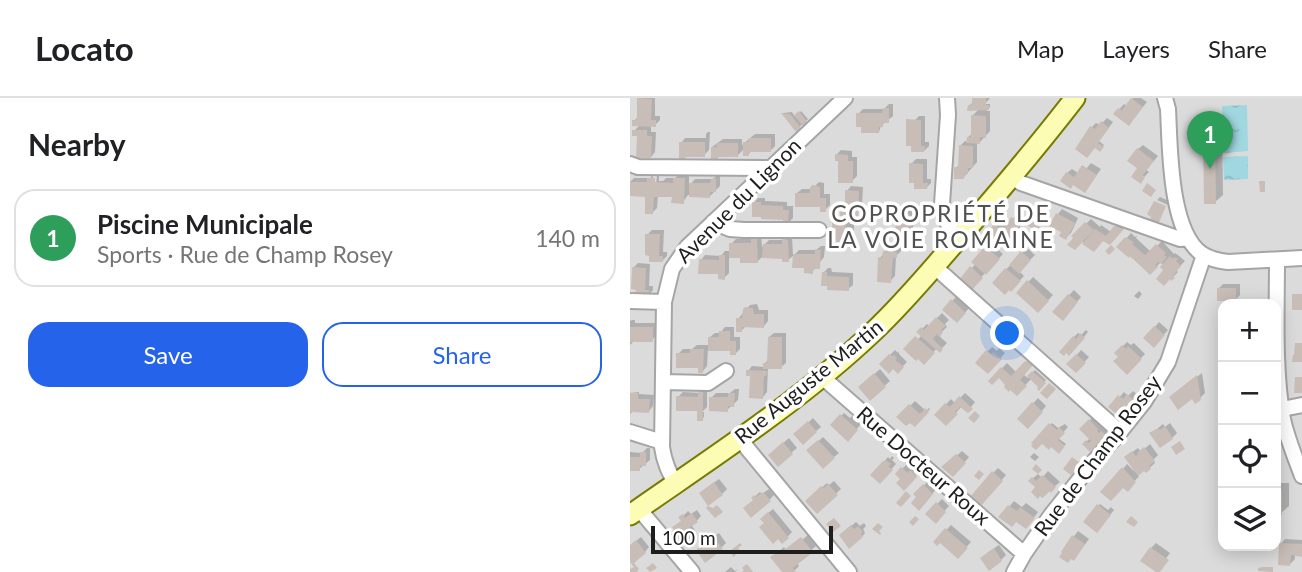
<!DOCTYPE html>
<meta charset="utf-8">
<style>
:root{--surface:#fff;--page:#f6f6f6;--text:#202124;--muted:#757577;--line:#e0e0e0;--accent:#2563eb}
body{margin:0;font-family:Lato,sans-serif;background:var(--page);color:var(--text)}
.controls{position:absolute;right:21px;bottom:21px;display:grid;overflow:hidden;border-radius:14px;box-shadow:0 4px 18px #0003}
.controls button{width:63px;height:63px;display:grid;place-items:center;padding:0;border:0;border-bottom:2px solid var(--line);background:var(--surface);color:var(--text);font:35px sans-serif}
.scale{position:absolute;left:21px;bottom:18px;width:182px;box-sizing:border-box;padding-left:7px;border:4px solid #1e1e1e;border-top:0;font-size:19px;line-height:24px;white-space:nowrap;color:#1e1e1e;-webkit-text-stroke:5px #fff;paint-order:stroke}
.you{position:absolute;left:378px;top:236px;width:24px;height:24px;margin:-18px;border:5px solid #fff;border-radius:50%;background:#1a73e8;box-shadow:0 0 0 10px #1a73e833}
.badge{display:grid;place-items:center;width:46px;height:46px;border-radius:50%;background:var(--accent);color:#fff;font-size:23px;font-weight:700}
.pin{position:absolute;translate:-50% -58px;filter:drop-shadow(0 2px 4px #0008)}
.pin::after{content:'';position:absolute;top:37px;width:24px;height:21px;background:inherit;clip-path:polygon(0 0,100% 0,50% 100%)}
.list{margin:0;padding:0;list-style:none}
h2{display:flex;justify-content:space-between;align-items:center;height:91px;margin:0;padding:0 28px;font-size:30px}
h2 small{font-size:23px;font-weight:400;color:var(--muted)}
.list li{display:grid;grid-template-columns:46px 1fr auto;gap:21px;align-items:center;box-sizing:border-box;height:98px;margin:0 14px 14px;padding:0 14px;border:2px solid var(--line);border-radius:21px}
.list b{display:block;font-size:26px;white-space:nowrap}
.list p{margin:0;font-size:23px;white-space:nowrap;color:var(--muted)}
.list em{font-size:23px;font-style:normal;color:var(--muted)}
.actions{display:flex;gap:14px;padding:21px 28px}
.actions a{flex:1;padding:16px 0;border:2px solid var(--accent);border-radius:21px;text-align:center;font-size:24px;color:var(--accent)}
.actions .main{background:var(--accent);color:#fff}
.icon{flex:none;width:38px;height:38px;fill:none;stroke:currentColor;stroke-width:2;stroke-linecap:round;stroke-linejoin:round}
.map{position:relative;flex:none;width:672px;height:474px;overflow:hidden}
header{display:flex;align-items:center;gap:42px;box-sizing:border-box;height:98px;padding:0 35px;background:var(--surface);border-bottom:2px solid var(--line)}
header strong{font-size:33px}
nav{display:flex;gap:38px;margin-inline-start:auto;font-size:24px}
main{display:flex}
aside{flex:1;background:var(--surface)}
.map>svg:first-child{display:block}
</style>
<header>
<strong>Locato</strong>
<nav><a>Map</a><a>Layers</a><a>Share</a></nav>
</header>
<main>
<aside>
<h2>Nearby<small></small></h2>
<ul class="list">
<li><span class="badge" style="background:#2e9e5b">1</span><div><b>Piscine Municipale</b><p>Sports · Rue de Champ Rosey</p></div><em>140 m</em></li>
</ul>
<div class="actions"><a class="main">Save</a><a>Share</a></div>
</aside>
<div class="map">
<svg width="672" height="474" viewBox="0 0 672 474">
<defs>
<pattern id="water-ripples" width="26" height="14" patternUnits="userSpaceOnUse" patternTransform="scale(1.75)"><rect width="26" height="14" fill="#a1d7e0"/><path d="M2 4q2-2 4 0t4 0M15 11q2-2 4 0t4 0" fill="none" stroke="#8ab8c0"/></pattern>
</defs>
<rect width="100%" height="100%" fill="#f0ebe4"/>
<!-- residential -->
<path fill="#dcdbdb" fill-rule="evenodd" d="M0,0H672V474H0ZM593,206H646V448H593Z"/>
<!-- water -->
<path fill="url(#water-ripples)" d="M617,7L618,53L594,55L592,8Z
M618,58V81L594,82L593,59Z"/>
<!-- shadow -->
<path fill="#0003" d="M10,0H25V18H30V22L25,27H21V34H26L25,54L21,59L8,36L4,33L10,27L4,23L9,18Z
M344,0H360L355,6H360V9L356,13H360V33L350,44H347V64L333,80L326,70L330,66V48L335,43L338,44V39L343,35V17L349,11L339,8L344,3Z
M503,0H511L517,4L503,21L485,16L494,6L497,8Z
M259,6H263V18L251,28L249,34L235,28L228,16L233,11H254Z
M171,13L178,21L166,32L153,15L162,14L165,19Z
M289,18H295V44H299V48L294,53L282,52L285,22Z
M477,20L483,24L469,43L474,47L470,52L462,29L466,25L470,27Z
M582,22H592L593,97L585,104L575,30Z
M78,34H80L79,52L74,57H58L54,61L51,45L55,40H76V36Z
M125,36H145V48L140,53L122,52L118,57L115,50L108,57H90L86,62L82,49L93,41H112V47Z
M513,47L528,58L516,72L519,74L510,83L508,51Z
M211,52L222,53V59H227V78L222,83L206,57Z
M286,61H297V81H301V85L296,90L285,89L281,66Z
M461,65L471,71L455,93L437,75L442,71L451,77Z
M27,76H29V83H33L36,80H45L50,76H59V88L65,81H83L87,77L90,76V88L80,98L58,97L53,104L44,98L28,97L27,110L23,114L17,97H0V84L4,80H20L23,77L22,99H25Z
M189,84L194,85V96H200V107L195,112L191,108L167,95L172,91H182Z
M221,88L233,89L232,108L219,119L220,126H224V143L219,148L208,128L204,125L208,120H212V115L216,110L217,93Z
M530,99L539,103L538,107L527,102Z
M128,100H135V103L157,104V108H163V120L158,125L154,120L124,105Z
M273,111L284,112L283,134H288V138L283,143L267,142L268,116Z
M432,111L448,120L441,135L436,140L428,116Z
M387,116L395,120L383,141L379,146L359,133L370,122L378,127Z
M461,121L470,129L471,127L481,134L490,124L497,127L479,145L473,141L464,152L444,138Z
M22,132H34L33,154H37V158L32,163L21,156L17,137Z
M501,135L505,139L507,138L506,140L521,154L532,143L544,156L545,155L549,158L551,156L549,158L555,163L546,172L548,174L541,181L531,164L520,175L489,149Z
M128,137H131L132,149L139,142H154L159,137L162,138L163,158L158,162L154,159H132L128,163L112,158H99V175L94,180L90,174L71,162L75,157L91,158L95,153H101V146L106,141H123Z
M191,148H195L194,159L182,174L164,157L169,152H186Z
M358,148L361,151L364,148L373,156L341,190L342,170L353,158L351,156Z
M259,149L271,150V153L266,158L265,178L260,183L250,160Z
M397,150L405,157L389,173L394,178L381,192L366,182Z
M8,165L20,166L19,188H23V192L18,197L7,196L3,170Z
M198,170H201L202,174L223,175V187L218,191H199L193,175Z
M403,179L423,197L408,213L388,195Z
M593,186H610V197L605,202L589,190Z
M444,192L451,199L437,216L424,213Z
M509,193L512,196L508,201L504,198Z
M327,198L340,209L327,223L314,211Z
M127,206L129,212H138V223L134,228H116L112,232L108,221L120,207Z
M312,215L319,222L315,226L317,229L308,237L317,245L310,252L307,250L294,265L279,251L292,237L289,234L297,226L299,228Z
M2,222H5V225H27V237L22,242L4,243L0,247V223Z
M529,224L538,232L524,247L516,240Z
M95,229H104V239H110V251L105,256L102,252L78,251L77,268L73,273L69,268L48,256L53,251H62L67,247H80V239L85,235H90Z
M456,232L458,234L444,251V239L448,235L451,237Z
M144,235H156V265L151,269H138L137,294L133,299L121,276L118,273L122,268L134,269L135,265L139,261V239Z
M497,244L501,247L504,245L515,256L497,274L490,259L486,255Z
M362,249L367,253L369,250L375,255L358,274L348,264Z
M265,252L268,255L269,253V256L277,264L268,273L263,269L251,266Z
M451,252L459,259L446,273L439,266Z
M400,260L407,261L394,277L398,280L405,272L416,282L410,288L402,280L387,296L369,277L360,283L377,265L387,275Z
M250,271L260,283L240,301L230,289Z
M572,275L575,295L566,304L562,299L546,295Z
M74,290H77V309L72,314H74V319L72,321L69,311L48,299L53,294L70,295Z
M105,291H109L108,302L97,312L81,300L86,295H100Z
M503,293L508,297L490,317L481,309L494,294L498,298Z
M9,294V296L24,297L23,308L19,313H3L0,316V295Z
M335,295L345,304L338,313L332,308L316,326L306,317L321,301L325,305Z
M408,300L416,308L398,329L389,321Z
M285,303L296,313L299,310L300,311L285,327L269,319Z
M214,315L220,320L222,318L231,326L218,341L202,327Z
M464,318L472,325L470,327L475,331L477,329L480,332L460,352L454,346L460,340L451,331Z
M183,320L191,329L186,333L166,336Z
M422,325L428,330L435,326L438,329L428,340L436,346L429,353L412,343L404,345Z
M540,325L547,335L542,340L522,335L533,326L535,329Z
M193,339L209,355L204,359L179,352Z
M159,340L167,350L148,366L145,352Z
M520,346L528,357L523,362L525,365L516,373L514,371L507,376L509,378L498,391L493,371L497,366L504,373L506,371L501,355L508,350L511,354Z
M17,350H20V362L9,371H0V354L12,355Z
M332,353L339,359L323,377V361Z
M404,355L409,359L405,363L400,359Z
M262,358L264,360L262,362L266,366L250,384L242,377L258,359L260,361Z
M277,366L283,371L286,369L291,373L274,390L272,380L267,376Z
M368,370L376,377L355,402L363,375Z
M418,373L430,384L415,396L400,383L408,376L412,380Z
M89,381L97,391L92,396L75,391Z
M299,382L307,390L294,406L286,396Z
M204,383L211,391L187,413L177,403L197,385L199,387Z
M646,385H659V408L651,415H646Z
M139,391L144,397L139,402H125L123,400L130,394L132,396Z
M312,401L319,408L305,423L297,416Z
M384,403L392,409L396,405L408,414L400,425L371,419Z
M470,406L478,412L481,409L484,412L471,428L455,424Z
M143,411L162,434L152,444L136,425L137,416Z
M67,412L71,418L62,428L65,432L53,442L52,422L51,420L58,413L61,416Z
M226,424L230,428L234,425L236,428L233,431L235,435L231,440L215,433Z
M321,427L341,444L328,458L310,443L305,444Z
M448,433L459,441L448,456L433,453Z
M89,435L96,445L92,449L72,447Z
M178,437L186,448L167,465L169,468L163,474H154L147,455L154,449L156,452L166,447Z
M11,439L19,449L15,454L0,461V448Z
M655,441L672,442V457H665V461L660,466L651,446Z
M526,445L540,455L534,463L521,450Z
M369,447L376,457L371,462L357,455Z
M101,469L105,473L108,471L105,474H95Z"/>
<!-- building -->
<path fill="#c8bdb7" d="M7,0L22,1L21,22H26V29L2,28V22H7Z
M342,0H356V7H359V12L337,13L338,7H342Z
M501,0L513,9L499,28L483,16L488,10L492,12Z
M253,10H259V25H253V29H249V35H231V29H226V15H252Z
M169,13L177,24L173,28L164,17Z
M151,15L160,16L171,30L166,34Z
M341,17L356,18V40L350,39V46L336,45L337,39H341Z
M276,21L291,22V48H295L294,54H281V48H276Z
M471,23L479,30L468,45L474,49L470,54L465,50L457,60L445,51L460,28L465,31Z
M573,29H585L586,106H574Z
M2,32H17V38H22L21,60H6L7,38H2Z
M119,40H141V54H119V58H113V44H118Z
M49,44H75V59H55V63H49Z
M86,45H108V59H87L86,63H81V49H87Z
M329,47L343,48V70H338V76H335L334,81H324V69L328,70Z
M507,50L524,63L513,77L515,79L511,86L501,79L507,70L497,63Z
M205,56L218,57V63H223V85H208V63H205Z
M279,65L293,66V85H298L297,91H284V85H279Z
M452,67L467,77L455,95L443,87L441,91L430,83L436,74L444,79Z
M17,80H25V84L43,85V80H55L54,106L41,105L42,99H24L23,116H15V99L0,98V84H17Z
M86,80V94H80V100L59,99V85H80L81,81Z
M629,83H635V94H630Z
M517,85L526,92L521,99L512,93Z
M182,87L188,88L190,90V100H196V114H190V109H165V95H180V90Z
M215,92L229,93L228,120H210V114H215Z
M524,103L536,108L527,129L518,126L521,119L517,116Z
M122,104H131V107L153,108V112H159L158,127L153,126V122L131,121V119H122Z
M266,115L280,116L279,138H284V144L265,143Z
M426,115L445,125L436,142L429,138L431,134L419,128Z
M381,119L391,125L379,148L357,134L364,126L373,132Z
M400,122L411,130L408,134L397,127Z
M202,124H215L216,130H220V150H206V130H202Z
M455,124L464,132L445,152L437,147L443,140L441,138Z
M484,128L494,131L480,147L473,143L464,154L452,146L465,131L476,138Z
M15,136H30L29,158H33V164H19V158L15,157Z
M495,139L504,144L502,146L515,157L526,146L536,155L534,157L537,159L531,166L528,164L525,167L528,169L520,177L500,158L499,160L486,149Z
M121,141H127L128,165H110V160H99V145H121Z
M152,141L158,142L159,164H152V161L132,160L133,146H152Z
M481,147L485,151L479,157L475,153Z
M355,148L370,161L356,177L341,164Z
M185,151L191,152L190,171H183V176L174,175V170H162L163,156H185Z
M253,153L267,154V160H263L261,185L247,184L248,159L252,160Z
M391,153L401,162L389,176L379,167Z
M89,157H95V182L88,181V176H68L69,161L89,162Z
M540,158L543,161L545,159L548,161L546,163L551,168L543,178L545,180L541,183L540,181L534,188L526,181L533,172L530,169Z
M340,168L353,180L341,193L329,182Z
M2,169L16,170L15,192H19V198H5L6,192L1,191Z
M375,170L391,183L381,194L379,192L375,197L362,185Z
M192,174H197V178L219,179V193L197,192V188H191Z
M397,182L419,203L408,215L386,195Z
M587,190H606V203H587Z
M438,196L448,204L433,223L422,214Z
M662,196H672V212H662Z
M321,201L336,215L327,225L312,212Z
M115,209L123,210L124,216H134V230L112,229V234H106V220H112L113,211Z
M306,219L316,228L311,232L313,234L310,239L307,236L303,241L313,251L310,255L286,234L291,229L294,232Z
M524,228L535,237L524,250L513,240Z
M0,229H23V244H0Z
M89,233H100V243H106V257H100V253H78V239H89Z
M450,235L455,240L439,258L436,255L434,258L429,254L443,238L446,241Z
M285,238L305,255L294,267L288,261L286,263L273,251Z
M138,239H152V271H133V265H137Z
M665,245H672V264H662L663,257H664Z
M492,247L496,251L498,248L512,261L497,277L483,263L488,259L484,255Z
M60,251H74L73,275H68V270H46V255H60Z
M356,252L361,256L363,254L372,261L358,276L345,265Z
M259,256L262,258L264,257L267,260L265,262L274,269L268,276L263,271L259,276L249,266Z
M446,256L456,265L446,275L436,266Z
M395,263L397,265L399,263L403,267L390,282L397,288L387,298L380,292L379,294L374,289L375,287L369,280L362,287L358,283L371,269L381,278Z
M116,272L137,273L136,278H134L133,301L119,300L120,278H116Z
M402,273L416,285L409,293L407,291L408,289L397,278Z
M244,275L256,289L240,303L228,289Z
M567,277L571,302L565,306L562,301L548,312L539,299Z
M665,279H672V295H664Z
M419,285L426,291L417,301L410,295Z
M68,294H73V323H67V313H46V298L68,299Z
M0,295H8V301H20L19,315L0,314Z
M98,295H105L104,309L98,308V314L79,313V299H98Z
M497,296L505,303L490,319L478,309L488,297L493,301Z
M329,298L343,311L338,315L330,309L325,314L328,316L316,328L304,317L315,305L320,309Z
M402,304L413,314L398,331L387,321Z
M279,306L290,316L295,310L299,314L285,329L280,325L276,328L266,319Z
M345,313L350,318L344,325L338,320Z
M210,316L228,332L218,344L200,327Z
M459,321L468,331L467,333L469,335L471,333L477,338L460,354L452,346L456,342L458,345L461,343L449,331Z
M178,323L187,334L173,347L163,336Z
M419,325L427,332L429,329L435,335L428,342L435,348L429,356L421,349L419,352L412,346L406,352L401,348L403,346L401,345Z
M535,328L543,341L530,350L519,335L528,330L530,332Z
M188,342L205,360L193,371L176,352Z
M550,343L555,351L546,357L541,349Z
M153,344L163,356L148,369L138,357Z
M514,349L525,363L519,368L521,371L516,375L514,373L508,378L494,359L502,353L506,358L508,356L507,355Z
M10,354H16V368H10V373H0V359H10Z
M326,356L336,365L323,379L311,369Z
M442,359L450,365L441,377L433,371Z
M256,362L261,366L258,368L263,372L250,386L240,377L253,363L254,364Z
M406,366L412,372L408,376L402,371Z
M271,369L278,375L280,372L287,379L274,393L266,385L270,381L265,376Z
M492,369L506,384L498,394L493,390L481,403L470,394Z
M349,372L354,376L349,382L344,378Z
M362,373L373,383L350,409L340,399Z
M412,377L426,389L421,395L420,393L415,398L412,400L410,398L408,401L401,394L405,389L398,383L402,379L406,383Z
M84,384L93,397L78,408L83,410L87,407L93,414L85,420L76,410L78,408L69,395Z
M198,386L208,397L187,416L175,403L191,388L194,390Z
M293,386L303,396L289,413L281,405L286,399L283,396Z
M646,392H652V417H646Z
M276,393L281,398L271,409L266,405Z
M133,394L141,403L121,420L113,410L123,402L121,400L124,397L126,399Z
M306,404L316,414L306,426L295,416Z
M467,406L481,417L467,435L453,424Z
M378,407L387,413L390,409L405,420L396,431L386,424L382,429L368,419Z
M138,414L159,440L152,446L148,441L143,446L129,429L134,425L130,421Z
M62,415L68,424L59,430L61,432L59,434L62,438L53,445L42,429L51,423L48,419L53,416L55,420Z
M285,418L289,421L283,428L279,424Z
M501,418L508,424L504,429L496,424Z
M204,420L211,428L203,434L196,426Z
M248,425L253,429L249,433L251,435L250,437L242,431Z
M221,427L224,431L228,428L233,434L231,436L233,439L219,451L209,437Z
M315,430L338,450L328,461L310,445L307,448L303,444Z
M442,437L455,446L444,463L441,461L438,465L429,459L432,455L431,454Z
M83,438L93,451L75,465L66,452Z
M171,439L183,454L163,470L166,474H152L140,459L149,453L150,455Z
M6,442L16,455L4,465L9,471L7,473L8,474H0V471L4,469L0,464V447Z
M110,445L112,447L108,450L111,453L103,459L101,452Z
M649,445L672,446V459L661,457L660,468L648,467Z
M520,449L539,462L530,474H526L510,463Z
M364,450L372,463L359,473L350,460Z
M23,465L27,470L20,474L16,470Z
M117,466L123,474H112L114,472L112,470Z
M633,469H643V474L628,473V470Z"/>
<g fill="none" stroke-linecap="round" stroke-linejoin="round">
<defs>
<path id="street" d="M317,0L318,17L312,106C314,121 319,130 329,141
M535,0L538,11C540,48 539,133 572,156C580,161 589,163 598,164L672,160
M0,66L8,69L139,70
M382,79L391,85L550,141L558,140
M83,124L100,131L114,132H189
M647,162C647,212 644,272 653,321C657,340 665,359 672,378
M305,169L490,334
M0,203L34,204
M194,278L199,285L394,456
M33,284L78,285L96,273
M652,311L672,307
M0,334L32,344
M112,341L117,350L219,474
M46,387C39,374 34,364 32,349L34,204L42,171L57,149L215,0
M9,411L62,474
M384,474L394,456L421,417L460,368L490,334L514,304L538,264L574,157"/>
<path id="secondary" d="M0,417C83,359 169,304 243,234C274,205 301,172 329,140C369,94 408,48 445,0"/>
</defs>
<!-- street casing -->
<use href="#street" stroke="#a5a5a5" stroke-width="18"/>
<!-- secondary casing -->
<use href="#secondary" stroke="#777b00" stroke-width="23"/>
<!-- street -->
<use href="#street" stroke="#fff" stroke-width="14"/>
<!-- secondary -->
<use href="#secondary" stroke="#fdfcb4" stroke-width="19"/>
</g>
<g text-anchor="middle" stroke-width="7" stroke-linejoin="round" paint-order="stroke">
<!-- street labels -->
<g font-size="21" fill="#1e1e1e" stroke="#fff">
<text transform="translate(109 103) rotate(-45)" y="7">Avenue du Lignon</text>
<text transform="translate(179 284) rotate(-39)" y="7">Rue Auguste Martin</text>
<text transform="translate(468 358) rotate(-53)" y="7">Rue de Champ Rosey</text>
<text transform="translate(293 368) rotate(41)" y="7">Rue Docteur Roux</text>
</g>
<!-- neighbourhood labels -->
<g font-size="23" letter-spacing="2" fill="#515151" stroke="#fff">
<text x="311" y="124">COPROPRIÉTÉ DE<tspan x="311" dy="26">LA VOIE ROMAINE</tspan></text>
</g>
</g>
</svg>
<div class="controls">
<button>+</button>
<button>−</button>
<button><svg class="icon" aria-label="locate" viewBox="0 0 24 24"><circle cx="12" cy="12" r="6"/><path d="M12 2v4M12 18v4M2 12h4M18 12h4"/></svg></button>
<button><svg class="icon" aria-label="layers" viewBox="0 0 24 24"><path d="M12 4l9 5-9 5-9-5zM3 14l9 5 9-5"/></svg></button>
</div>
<div class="scale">100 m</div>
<div class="you"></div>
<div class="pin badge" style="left:580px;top:71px;background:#2e9e5b">1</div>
</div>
</main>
